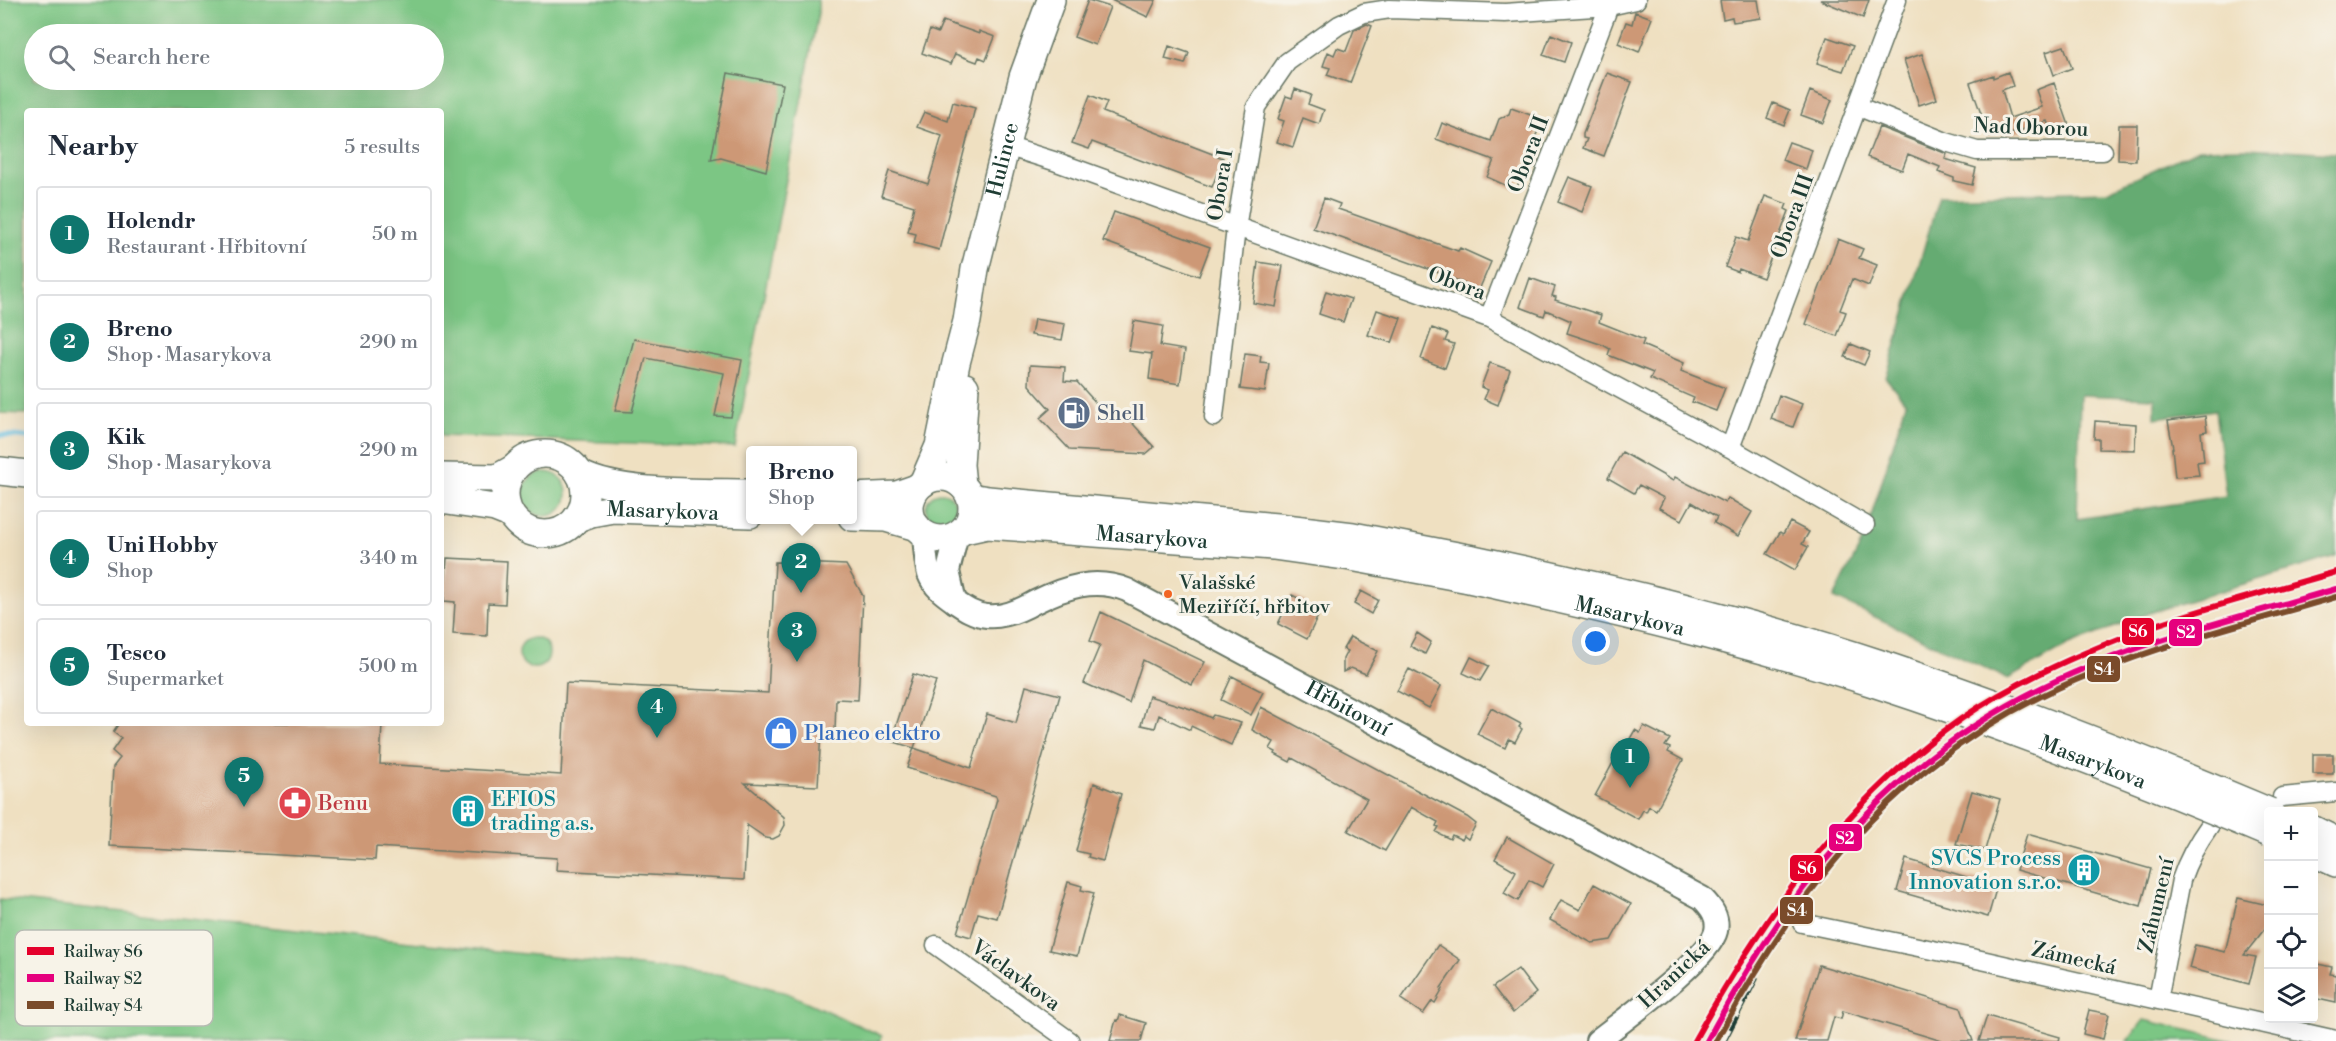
<!DOCTYPE html>
<meta charset="utf-8">
<style>
:root{--surface:#fff;--page:#f2f2f3;--text:#1f2937;--muted:#747a83;--line:#e0e1e3;--accent:#0f766e}
body{margin:0;font-family:"Libre Bodoni",serif;background:var(--page);color:var(--text)}
.controls{position:absolute;right:18px;bottom:18px;display:grid;overflow:hidden;border-radius:6px;box-shadow:0 6px 24px #0002}
.controls button{width:54px;height:54px;display:grid;place-items:center;padding:0;border:0;border-bottom:2px solid var(--line);background:var(--surface);color:var(--text);font:30px sans-serif}
.you{position:absolute;left:1596px;top:642px;width:21px;height:21px;margin:-15px;border:4px solid #fff;border-radius:50%;background:#1a73e8;box-shadow:0 0 0 9px #1a73e833}
.badge{display:grid;place-items:center;width:39px;height:39px;border-radius:50%;background:var(--accent);color:#fff;font-size:20px;font-weight:700}
.pin{position:absolute;translate:-50% -50px;filter:drop-shadow(0 2px 3px #0008)}
.pin::after{content:'';position:absolute;top:32px;width:21px;height:18px;background:inherit;clip-path:polygon(0 0,100% 0,50% 100%)}
.popup{position:absolute;left:746px;top:446px;width:111px;height:78px;box-sizing:border-box;display:grid;place-content:center;border-radius:6px;background:var(--surface);filter:drop-shadow(0 2px 4px #0005);font-size:20px;white-space:nowrap;color:var(--muted)}
.popup b{font-size:22px;color:var(--text)}
.popup::after{content:'';position:absolute;left:50%;top:100%;margin-left:-12px;border:12px solid transparent;border-top-color:var(--surface)}
.list{margin:0;padding:0;list-style:none}
h2{display:flex;justify-content:space-between;align-items:center;height:78px;margin:0;padding:0 24px;font-size:26px}
h2 small{font-size:20px;font-weight:400;color:var(--muted)}
.list li{display:grid;grid-template-columns:39px 1fr auto;gap:18px;align-items:center;box-sizing:border-box;height:96px;margin:0 12px 12px;padding:0 12px;border:2px solid var(--line);border-radius:6px}
.list b{display:block;font-size:22px;white-space:nowrap}
.list p{margin:0;font-size:20px;white-space:nowrap;color:var(--muted)}
.list em{font-size:20px;font-style:normal;color:var(--muted)}
.icon{flex:none;width:33px;height:33px;fill:none;stroke:currentColor;stroke-width:2;stroke-linecap:round;stroke-linejoin:round}
.map{position:relative;flex:none;width:2336px;height:1041px;overflow:hidden}
.search{position:absolute;background:var(--surface);box-shadow:0 6px 24px #0002;left:24px;top:24px;width:420px;height:66px;display:flex;align-items:center;gap:15px;box-sizing:border-box;padding:0 21px;border-radius:33px;color:var(--muted);font-size:22px}
.panel{position:absolute;background:var(--surface);box-shadow:0 6px 24px #0002;left:24px;top:108px;width:420px;height:618px;border-radius:6px}
.map>svg:first-child{display:block}
</style>
<div class="map">
<svg width="2336" height="1041" viewBox="0 0 2336 1041">
<rect width="100%" height="100%" fill="#f7f3e8"/>
<filter id="ink" filterUnits="userSpaceOnUse"><feTurbulence type="fractalNoise" baseFrequency=".0167" numOctaves="2"/><feDisplacementMap in="SourceGraphic" scale="12" xChannelSelector="R" yChannelSelector="G"/><feConvolveMatrix kernelMatrix="1 2 1 2 8 2 1 2 1" color-interpolation-filters="sRGB"/></filter>
<filter id="wash" filterUnits="userSpaceOnUse"><feTurbulence type="fractalNoise" baseFrequency=".008" numOctaves="4" result="noise"/><feDisplacementMap in="SourceGraphic" scale="24" xChannelSelector="R" yChannelSelector="G"/><feGaussianBlur stdDeviation="1.35" result="paint"/><feColorMatrix in="noise" values="0 0 0 0 0 0 0 0 0 0 0 0 0 0 0 0 0 1.4 0 .05"/><feComposite in="paint" operator="in"/></filter>
<g filter="url(#wash)">
<rect width="100%" height="100%" fill="#efe0c1"/>
<!-- green -->
<path fill="#7cc684" stroke="#4e825c" stroke-width="1.5" fill-rule="evenodd" d="M0,0H818V13L735,447L441,436V111H27V414L0,413ZM34,34H434V80H34Z
M523 494a22 22 0 1 1 44 0a22 22 0 1 1-44 0Z
M926 508a15 15 0 1 1 30 0a15 15 0 1 1-30 0Z
M519 653a15 15 0 1 1 30 0a15 15 0 1 1-30 0Z
M0,899L724,975L787,993L882,1036L880,1041H0Z
M2144,1020L2233,1041H2127Z"/>
<!-- forest -->
<path fill="#65ab72" stroke="#427453" stroke-width="1.5" fill-rule="evenodd" d="M2245,148L2336,153V556L2149,613L2067,646L2008,679L1834,598L1865,536L1906,403L1886,378L1939,196L2107,191L2199,149ZM2080,395L2155,398V418L2215,410L2226,496L2077,519Z"/>
<g fill="none" stroke-linecap="round" stroke-linejoin="round">
<!-- stream -->
<path stroke="#63bee1" stroke-width="5" d="M0,435L27,437"/>
</g>
<g id="blocks">
<!-- building -->
<path fill="#cd9876" d="M1088,0L1110,7L1095,45L1074,37Z
M1111,0H1156L1148,17Z
M1720,0H1758L1761,18L1733,22L1732,17L1723,19Z
M1820,0H1869L1863,18Z
M1635,12L1652,18L1639,52L1618,43L1626,22L1632,24Z
M943,21L974,32L979,34V31L995,37L986,60L979,57L977,62L955,54L951,64L922,53L930,30L938,33Z
M1367,24L1372,26L1350,83L1327,75L1330,68L1323,66L1328,52L1334,55L1337,48L1346,51L1354,30Z
M1551,34L1571,42L1564,62L1543,55Z
M1827,37L1853,46L1843,71L1817,63Z
M1169,46L1189,53L1185,64L1165,59Z
M2064,46L2072,68L2054,75L2046,52Z
M1922,54L1937,99L1919,105L1904,60Z
M2008,72L2013,86L2002,90L2010,118L2042,107L2036,90L2054,83L2070,128L2052,134L2047,121L2008,135L2006,129L1989,136L1970,83L1993,75V78Z
M728,73L783,84L766,171L721,158L711,160Z
M1607,73L1632,82L1604,156L1583,148L1587,139L1583,138V134Z
M1295,89L1311,95L1308,104L1324,110L1319,124L1303,118L1293,147L1277,142L1284,121L1278,119L1286,96L1292,98Z
M1810,91L1832,100L1823,123L1801,115Z
M1090,95L1107,102L1103,112L1223,158L1212,187L1092,142L1089,149L1072,143Z
M953,102L975,108L939,250L914,243L916,234L908,232L914,206L881,196L889,171L928,184L942,136L917,127L924,112L948,121Z
M1773,103L1790,110L1784,125L1767,118Z
M1511,108L1542,119L1516,190L1487,177L1494,160L1436,139L1442,123L1491,141L1499,119L1509,114Z
M2119,125H2137L2136,161L2118,160Z
M1879,127L1947,154L1945,159L1976,168L1972,185L1954,181V178L1938,172L1940,167L1908,154L1902,170L1867,157Z
M1789,142L1812,150L1806,169L1782,160Z
M1569,177L1592,186L1582,212L1558,202Z
M1765,196L1787,204L1785,209L1789,211L1763,278L1739,269L1738,272L1725,267L1736,237L1748,241Z
M1324,198L1340,204L1338,209L1458,251L1460,248L1491,262L1479,290L1442,274L1313,228Z
M1114,212L1210,247L1199,276L1103,241Z
M1838,239L1863,249L1859,258L1877,265L1869,286L1852,279L1840,310L1846,312L1837,336L1806,324Z
M1258,262L1283,266L1276,307L1253,303Z
M1530,278L1555,287L1552,296L1556,297L1555,300L1601,315L1599,322L1644,340L1642,345L1684,363L1681,371L1725,388L1716,411L1692,402L1694,398L1650,379L1653,373L1608,355L1610,349L1603,345L1567,333L1571,321L1546,310L1544,316L1520,307Z
M1326,291L1351,299L1343,322L1319,314Z
M1377,310L1401,318L1392,343L1368,335Z
M1034,319L1065,324L1062,340L1031,335Z
M1134,321L1163,326L1160,346L1185,350L1180,384L1149,379L1152,354L1129,351Z
M1432,328L1448,334L1445,341L1454,344L1445,368L1421,359Z
M634,339L742,360L731,417L715,416L724,373L646,358L632,412L615,411Z
M1851,344L1870,352L1864,365L1845,357Z
M1245,354L1261,356L1260,362L1269,363L1265,392L1240,389Z
M1490,363L1510,370L1498,405L1484,399L1488,390L1481,387Z
M1030,365L1065,367L1064,381L1077,382L1097,404V413L1125,415L1154,447L1146,454L1070,450L1040,418L1050,409L1029,385Z
M1779,395L1802,404L1793,427L1771,419Z
M2205,416L2207,431L2201,432L2204,461L2197,462L2199,475L2175,477L2172,448H2173L2168,421Z
M2095,421L2136,424L2135,450L2099,449V439H2094Z
M1622,452L1673,481L1675,477L1725,503L1728,498L1752,512L1738,536L1714,523L1717,517L1692,502L1682,520L1659,508L1664,498L1639,485L1634,493L1608,478Z
M1790,522L1809,532L1802,544L1808,547L1795,570L1767,554L1780,532L1783,534Z
M447,558L507,561L505,604L488,603L487,636L453,634L455,602L444,601Z
M775,562L846,565L863,596L858,700L836,699L835,732L821,731L818,786L745,783L784,817L785,825L779,836L773,839L766,838L747,825L744,880L556,870L557,858L376,847L375,860L109,846L113,767L120,758L112,751L121,738L113,732L119,723H382L380,764L561,775L566,683L768,693Z
M1361,591L1378,600L1371,614L1354,604Z
M1292,595L1306,602L1303,608L1318,616L1307,639L1278,624Z
M1101,612L1205,662L1192,685L1143,660L1129,703L1084,683L1100,645L1090,641Z
M1417,633L1431,642L1425,654L1410,646Z
M1350,637L1378,651L1366,674L1351,668L1343,672V659L1347,651L1343,649Z
M1471,657L1489,666L1480,681L1463,673Z
M1409,669L1441,686L1429,708L1397,691Z
M913,674L936,681L914,748L891,741Z
M1232,676L1263,692L1251,715L1221,700Z
M1026,686L1060,695L997,918L978,913L971,937L957,933L997,799L996,796L907,768L914,748L971,768L987,714L1016,723Z
M1149,696L1194,710L1211,718L1213,715L1241,723L1231,745L1191,726L1190,730L1159,715L1155,728L1141,725Z
M1261,707L1467,817L1476,824L1468,839L1464,836L1462,840L1452,835L1450,839L1436,832L1439,827L1436,826L1438,822L1411,807L1385,851L1348,831L1367,799L1292,758L1290,762L1275,754L1276,752L1270,749L1274,742L1252,730Z
M1491,708L1521,724L1519,727L1522,729L1515,742L1509,739L1505,748L1477,734Z
M1644,726L1670,739L1665,746L1670,748L1668,752L1683,760L1656,810L1649,806L1646,812L1643,810L1638,819L1595,796L1615,759L1617,761L1635,730L1640,733Z
M2313,754H2333V774H2313Z
M1094,783L1121,794L1103,861L1088,857L1089,854L1076,851Z
M1972,791L2000,799L1985,850L1956,844Z
M2027,834L2151,869L2141,906L2016,870Z
M1507,837L1554,864L1542,887L1529,880L1518,901L1504,893L1516,871L1495,859Z
M1906,859L1997,886L1988,917L1897,891Z
M1068,882L1082,886L1081,890L1094,893L1077,956L1049,950Z
M1594,884L1631,904L1611,940L1592,943L1550,920L1561,900L1580,910Z
M2238,898L2268,905L2267,926L2244,955L2256,957L2249,984L2189,968L2195,945L2225,952Z
M1438,945L1460,960L1441,988L1443,989L1435,1003L1432,1001L1423,1014L1401,999Z
M2313,963L2332,967L2330,974L2336,975V1003L2313,998Z
M1819,965L1961,1008L1973,1041H1942L1843,1011L1841,1019L1834,1017L1827,1041H1795Z
M1518,969L1536,993L1513,1013L1493,987Z
M2089,1010L2109,1014L2103,1039L2083,1034Z
M1120,1015L1146,1023L1141,1041H1110L1116,1020L1118,1021Z
M1987,1016L2060,1037L2059,1041H1979Z"/>
</g>
</g>
<g filter="url(#ink)">
<use href="#blocks" fill-opacity="0" stroke="#687665" stroke-width="1.5"/>
<g fill="none" stroke-linecap="round" stroke-linejoin="round">
<defs>
<path id="minor" d="M1857,106L1946,142L1977,151H2103
M1006,146L1057,162L1489,318L1730,448L1865,525
M1489,318L1609,6
M1214,417L1236,228L1256,107L1287,62L1339,25L1364,13L1390,9L1505,13L1609,6L1636,0
M1730,448L1897,0
M2282,797L2336,792
M1802,923L1986,961L2336,1040
M936,945L1070,1041
M2158,1000L2181,880C2188,859 2197,843 2210,825"/>
<g id="tertiary">
<path id="s1" d="M923,533C926,547 925,561 929,574C934,587 944,594 954,601C964,608 974,615 987,616C1004,618 1021,610 1035,602C1065,587 1095,577 1127,590L1702,898C1711,907 1719,917 1716,931C1710,958 1622,1021 1597,1041"/>
<path d="M955,602L948,571L957,535"/>
</g>
<g id="primary">
<circle cx="545" cy="494" r="40"/>
<path d="M0,471L27,474"/>
<path d="M580,474C618,495 705,492 750,493"/>
<path d="M441,477L497,478L513,469"/>
<circle cx="941" cy="508" r="31"/>
<path id="s2" d="M923,483L939,446L956,363L967,321L975,269L1023,77L1051,0"/>
<path d="M962,485L960,465L965,387"/>
<path d="M852,497L897,495L917,488"/>
<path d="M970,497L988,500L1277,527L1353,536L1473,559"/>
<path d="M441,500L495,508L510,514"/>
<path d="M852,517L886,518L917,527"/>
<path id="s3" d="M577,518L591,513L613,509L750,514"/>
<path id="s4" d="M964,530L987,525L1273,546L1351,557L1469,579"/>
<path d="M2314,830L2336,841"/>
<path d="M2314,853L2336,863"/>
</g>
</defs>
<!-- minor casing -->
<use href="#minor" stroke="#687665" stroke-width="21"/>
<!-- tertiary casing -->
<use href="#tertiary" stroke="#687665" stroke-width="26"/>
<!-- primary casing -->
<use href="#primary" stroke="#687665" stroke-width="30"/>
<!-- minor -->
<use href="#minor" stroke="#fff" stroke-width="18"/>
<!-- tertiary -->
<use href="#tertiary" stroke="#fff" stroke-width="22"/>
<!-- primary -->
<use href="#primary" stroke="#fff" stroke-width="27"/>
<defs>
<path id="rail" d="M1723,1041L1755,979"/>
</defs>
<!-- rail casing -->
<use href="#rail" stroke="#1f3d34" stroke-width="7"/>
<!-- rail -->
<use href="#rail" stroke="#f7f3e8" stroke-width="4.5" stroke-dasharray="14" stroke-linecap="butt"/>
<defs>
<g id="primary-bridge">
<path d="M1473,559C1610,588 1747,620 1881,664C2013,708 2142,758 2270,812"/>
<path id="s5" d="M1469,579C1605,609 1741,640 1873,683C2008,727 2138,778 2268,833"/>
</g>
</defs>
<!-- primary-bridge casing -->
<use href="#primary-bridge" stroke="#687665" stroke-width="30" stroke-linecap="butt"/>
<!-- primary-bridge -->
<use href="#primary-bridge" stroke="#fff" stroke-width="27"/>
<defs>
<path id="rail-1" d="M1694,1041C1763,917 1844,801 1961,719C2019,679 2087,650 2153,626C2213,605 2275,590 2336,572"/>
<path id="rail-2" d="M1707,1041C1800,869 1904,741 2090,666C2169,634 2254,613 2336,589"/>
<path id="rail-3" d="M1716,1041C1807,873 1911,745 2093,673C2172,641 2255,621 2336,597"/>
</defs>
<!-- rail-1 casing -->
<use href="#rail-1" stroke="#f7f3e8" stroke-width="10"/>
<!-- rail-2 casing -->
<use href="#rail-2" stroke="#f7f3e8" stroke-width="10"/>
<!-- rail-3 casing -->
<use href="#rail-3" stroke="#f7f3e8" stroke-width="10"/>
<!-- rail-1 -->
<use href="#rail-1" stroke="#e4002b" stroke-width="6"/>
<!-- rail-2 -->
<use href="#rail-2" stroke="#e5007d" stroke-width="6"/>
<!-- rail-3 -->
<use href="#rail-3" stroke="#7a4b2a" stroke-width="6"/>
</g>
</g>
<!-- icons -->
<defs>
<symbol id="fuel-disc" viewBox="-11 -11 22 22"><circle r="9.5" fill="#5c6f8a" stroke="#f7f3e8"/><path d="M-5.5-6h7V0h2V4h1.3V-2.5L3-4.5l.8-.8L6-3V5H2.5V1h-1V6h-7ZM-4.2-4.7v3.2H.2V-4.7Z" fill="#fff"/></symbol>
<symbol id="shop-disc" viewBox="-11 -11 22 22"><circle r="9.5" fill="#3f7fe0" stroke="#f7f3e8"/><path d="M-5-2.5h2.3a2.7 3.5 0 0 1 5.4 0H5L5.5 6h-11ZM-1.5-2.5h3a1.5 2.3 0 0 0-3 0Z" fill="#fff"/></symbol>
<symbol id="pharmacy-disc" viewBox="-11 -11 22 22"><circle r="9.5" fill="#e0444e" stroke="#f7f3e8"/><path d="M-2-6h4v4h4v4h-4v4h-4v-4h-4v-4h4Z" fill="#fff"/></symbol>
<symbol id="building-disc" viewBox="-11 -11 22 22"><circle r="9.5" fill="#0f9aa8" stroke="#f7f3e8"/><path d="M-4-6H4V6H1V3H-1V6H-4ZM-2.5-4.3h1.7v1.8h-1.7ZM.8-4.3h1.7v1.8H.8ZM-2.5-1h1.7V.8h-1.7ZM.8-1h1.7V.8H.8Z" fill="#fff"/></symbol>
</defs>
<g fill-rule="evenodd">
<use href="#fuel-disc" x="1055" y="394" width="38" height="38"/>
<use href="#shop-disc" x="762" y="714" width="38" height="38"/>
<use href="#pharmacy-disc" x="276" y="784" width="38" height="38"/>
<use href="#building-disc" x="449" y="792" width="38" height="38"/>
<use href="#building-disc" x="2065" y="851" width="38" height="38"/>
</g>
<!-- markers -->
<circle fill="#f26522" stroke="#f7f3e8" stroke-width="2" cx="1168" cy="594" r="5"/>
<g text-anchor="middle" stroke-width="6" stroke-linejoin="round" paint-order="stroke">
<!-- bus labels -->
<g font-size="20" fill="#1f3d34" stroke="#f7f3e8" text-anchor="start">
<text x="1179" y="589">Valašské<tspan x="1179" dy="24">Meziříčí, hřbitov</tspan></text>
</g>
<!-- street labels -->
<g font-size="21" fill="#1f3d34" stroke="#f7f3e8">
<text transform="translate(2031 127) rotate(2)" y="7">Nad Oborou</text>
<text transform="translate(1528 154) rotate(-69)" y="7">Obora II</text>
<text dy="7" stroke="none"><textPath href="#s2" startOffset="334">Hulince</textPath></text>
<text transform="translate(1220 185) rotate(-81)" y="7">Obora I</text>
<text transform="translate(1792 216) rotate(-70)" y="7">Obora III</text>
<text transform="translate(1457 283) rotate(20)" y="7">Obora</text>
<text dy="7" stroke="none"><textPath href="#s3" startOffset="87">Masarykova</textPath></text>
<text dy="7" stroke="none"><textPath href="#s4" startOffset="189">Masarykova</textPath></text>
<text dy="7" stroke="none"><textPath href="#s5" startOffset="165">Masarykova</textPath></text>
<text dy="7" stroke="none"><textPath href="#s1" startOffset="513">Hřbitovní</textPath></text>
<text dy="7" stroke="none"><textPath href="#s5" startOffset="651">Masarykova</textPath></text>
<text transform="translate(2156 905) rotate(-77)" y="7">Záhumení</text>
<text transform="translate(2074 958) rotate(13)" y="7">Zámecká</text>
<text transform="translate(1674 974) rotate(-43)" y="7">Hranická</text>
<text transform="translate(1016 975) rotate(36)" y="7">Václavkova</text>
</g>
<!-- service labels -->
<g font-size="21" fill="#4e5e75" stroke="#f7f3e8" text-anchor="start">
<text x="1097" y="420">Shell</text>
</g>
<!-- shop labels -->
<g font-size="21" fill="#366cbe" stroke="#f7f3e8" text-anchor="start">
<text x="804" y="740">Planeo elektro</text>
</g>
<!-- culture labels -->
<g font-size="21" fill="#0d838f" stroke="#f7f3e8" text-anchor="start">
<text x="491" y="806">EFIOS<tspan x="491" dy="24">trading a.s.</tspan></text>
<text x="2061" y="865" text-anchor="end">SVCS Process<tspan x="2061" dy="24">Innovation s.r.o.</tspan></text>
</g>
<!-- health labels -->
<g font-size="21" fill="#be3a42" stroke="#f7f3e8" text-anchor="start">
<text x="318" y="810">Benu</text>
</g>
</g>
<!-- legend -->
<rect x="15" y="930" width="198" height="96" rx="9" fill="#f7f3e8" stroke="#b6bcb2" stroke-width="1.5"/>
<rect x="27" y="947" width="27" height="8" fill="#e4002b"/>
<rect x="27" y="974" width="27" height="8" fill="#e5007d"/>
<rect x="27" y="1001" width="27" height="8" fill="#7a4b2a"/>
<g font-size="16" fill="#1f3d34">
<text x="64" y="957">Railway S6</text>
<text x="64" y="984">Railway S2</text>
<text x="64" y="1011">Railway S4</text>
</g>
<g stroke="#f7f3e8" stroke-width="2">
<rect x="2121" y="617" width="34" height="29" rx="6" fill="#e4002b"/>
<rect x="2168" y="618" width="35" height="29" rx="6" fill="#e5007d"/>
<rect x="2086" y="655" width="35" height="28" rx="6" fill="#7a4b2a"/>
<rect x="1828" y="823" width="35" height="29" rx="6" fill="#e5007d"/>
<rect x="1789" y="854" width="35" height="28" rx="6" fill="#e4002b"/>
<rect x="1779" y="896" width="35" height="29" rx="6" fill="#7a4b2a"/>
</g>
<g font-size="16" text-anchor="middle" font-weight="bold" fill="#fff">
<text x="2138" y="637">S6</text>
<text x="2186" y="638">S2</text>
<text x="2104" y="675">S4</text>
<text x="1845" y="844">S2</text>
<text x="1807" y="874">S6</text>
<text x="1797" y="916">S4</text>
</g>
</svg>
<div class="controls">
<button>+</button>
<button>−</button>
<button><svg class="icon" aria-label="locate" viewBox="0 0 24 24"><circle cx="12" cy="12" r="6"/><path d="M12 2v4M12 18v4M2 12h4M18 12h4"/></svg></button>
<button><svg class="icon" aria-label="layers" viewBox="0 0 24 24"><path d="M12 4l9 5-9 5-9-5zM3 14l9 5 9-5"/></svg></button>
</div>
<div class="you"></div>
<div class="pin badge" style="left:1630px;top:788px">1</div>
<div class="pin badge" style="left:801px;top:593px">2</div>
<div class="popup"><b>Breno</b>Shop</div>
<div class="pin badge" style="left:797px;top:662px">3</div>
<div class="pin badge" style="left:657px;top:738px">4</div>
<div class="pin badge" style="left:244px;top:807px">5</div>
<div class="search"><svg class="icon" aria-label="search" viewBox="0 0 24 24"><circle cx="10" cy="10" r="6"/><path d="M15 15l6 6"/></svg>Search here</div>
<section class="panel">
<h2>Nearby<small>5 results</small></h2>
<ul class="list">
<li><span class="badge">1</span><div><b>Holendr</b><p>Restaurant · Hřbitovní</p></div><em>50 m</em></li>
<li><span class="badge">2</span><div><b>Breno</b><p>Shop · Masarykova</p></div><em>290 m</em></li>
<li><span class="badge">3</span><div><b>Kik</b><p>Shop · Masarykova</p></div><em>290 m</em></li>
<li><span class="badge">4</span><div><b>Uni Hobby</b><p>Shop</p></div><em>340 m</em></li>
<li><span class="badge">5</span><div><b>Tesco</b><p>Supermarket</p></div><em>500 m</em></li>
</ul>
</section>
</div>
